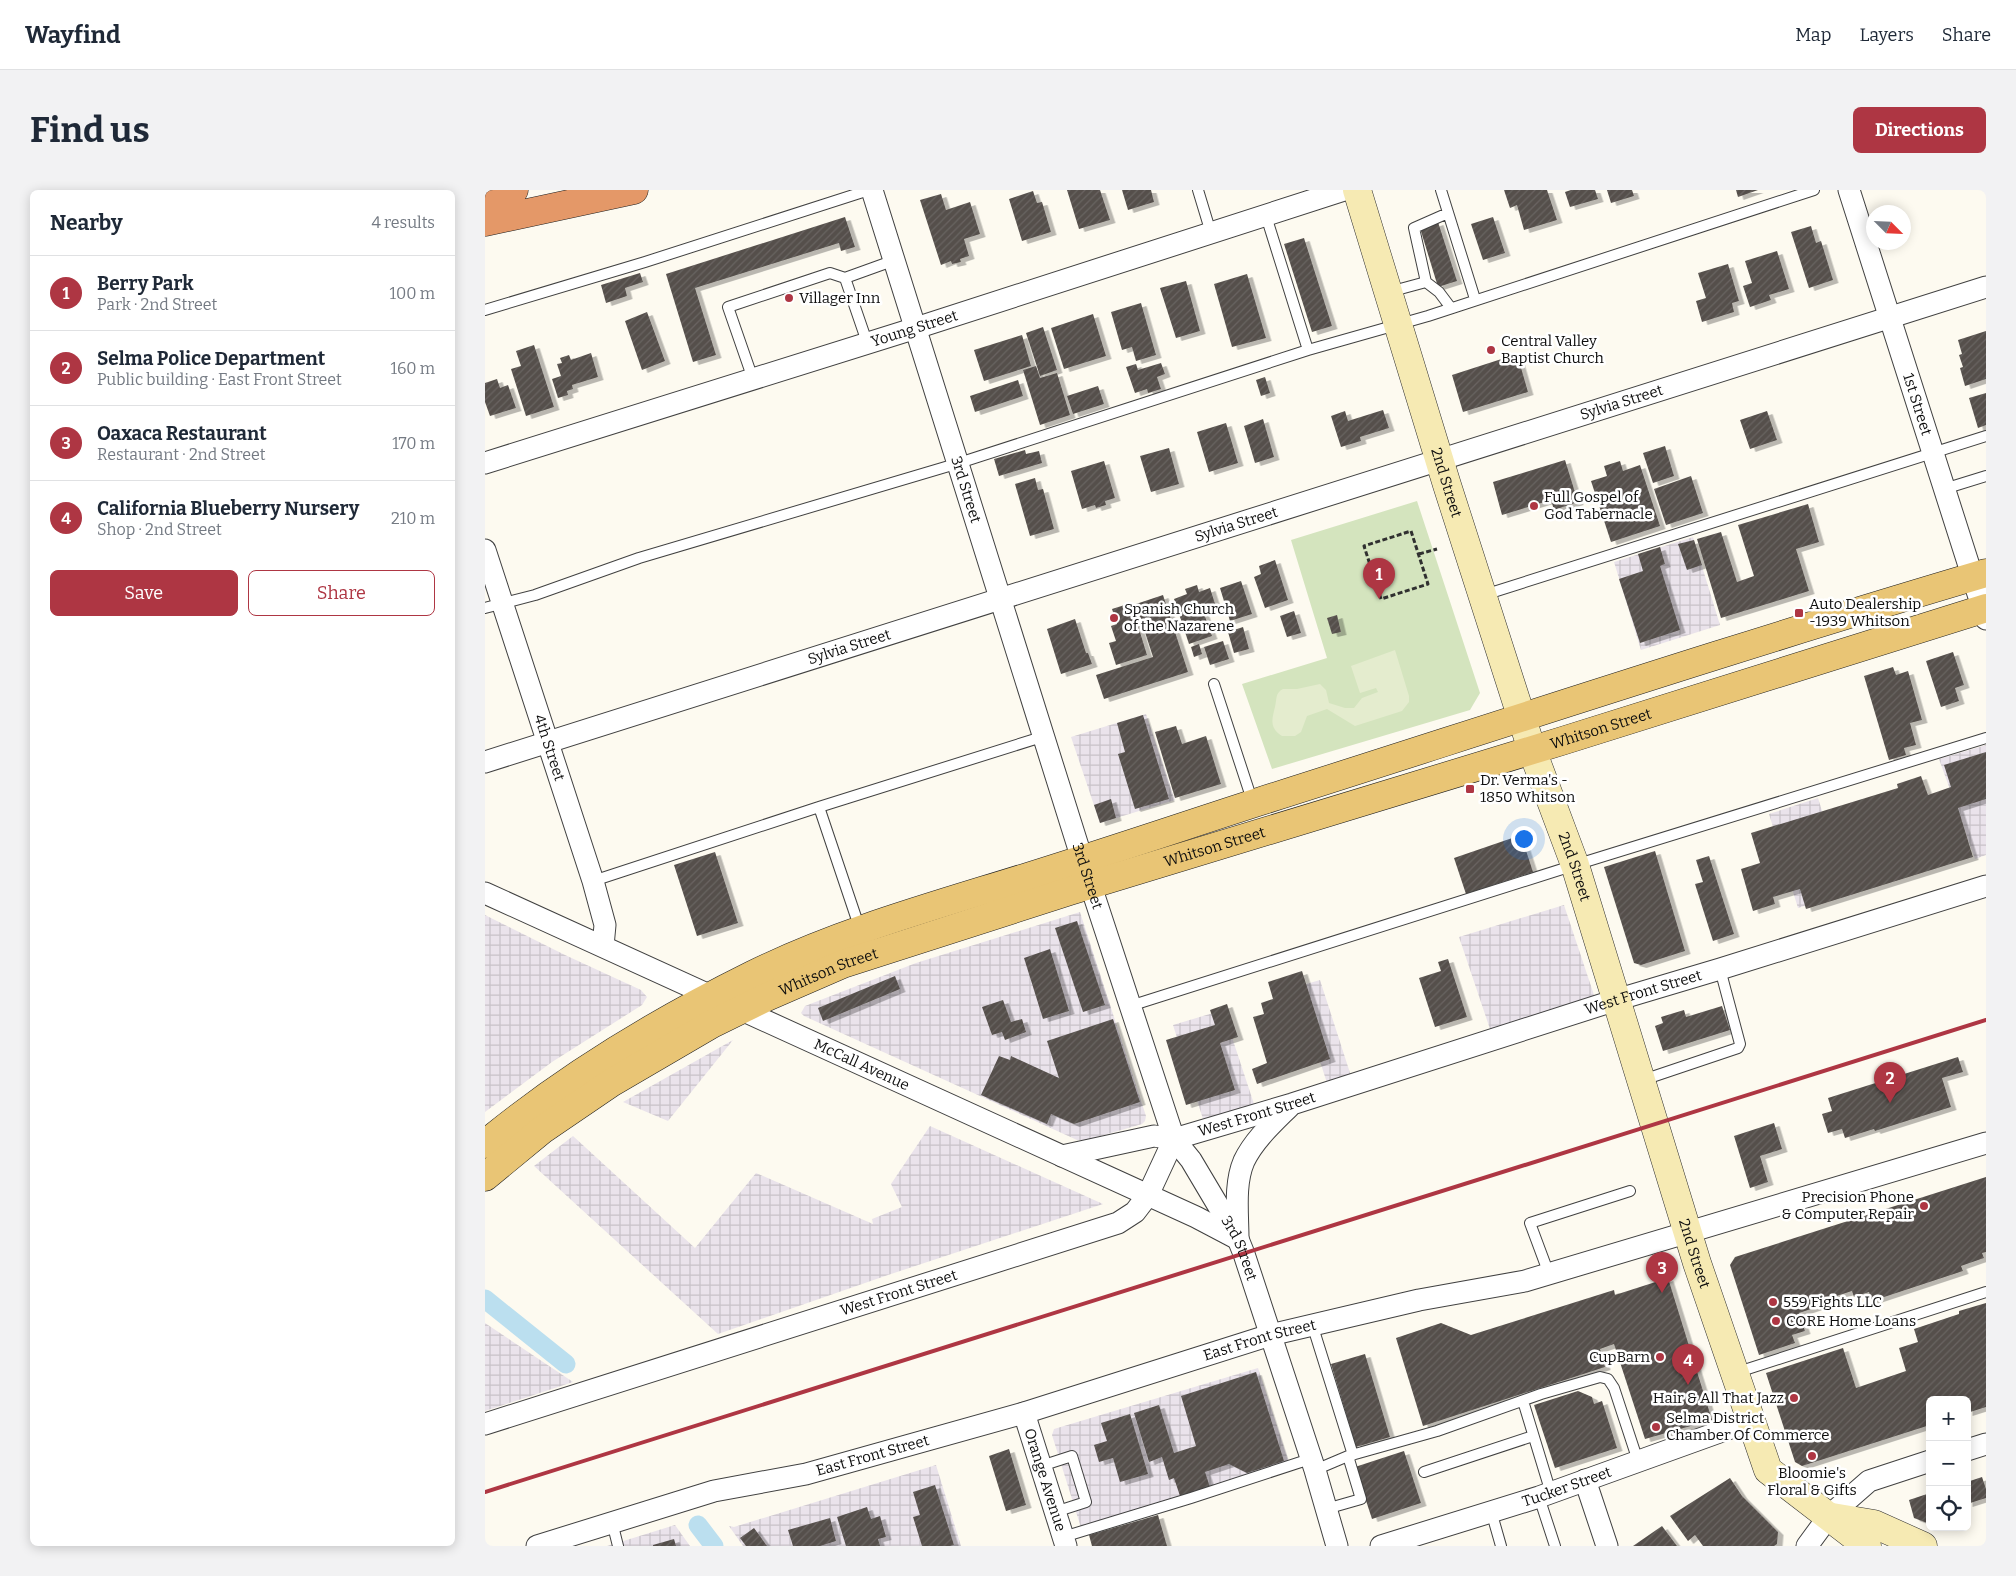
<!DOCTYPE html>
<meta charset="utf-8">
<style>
:root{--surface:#fff;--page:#f2f2f3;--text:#1f2937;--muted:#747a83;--line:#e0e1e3;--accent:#ae3643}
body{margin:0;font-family:Bitter,serif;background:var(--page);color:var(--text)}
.controls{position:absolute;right:15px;bottom:15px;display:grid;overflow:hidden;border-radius:8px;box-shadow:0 2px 12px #0003}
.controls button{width:45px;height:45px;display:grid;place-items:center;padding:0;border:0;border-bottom:1px solid var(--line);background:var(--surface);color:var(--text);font:25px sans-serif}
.compass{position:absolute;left:1381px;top:15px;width:45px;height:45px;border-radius:50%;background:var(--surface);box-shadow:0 2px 12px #0003;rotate:114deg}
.you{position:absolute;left:1038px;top:648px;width:18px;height:18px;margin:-12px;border:4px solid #fff;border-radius:50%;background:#1a73e8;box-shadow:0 0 0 8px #1a73e833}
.badge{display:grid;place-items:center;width:32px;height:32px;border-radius:50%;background:var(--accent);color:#fff;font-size:16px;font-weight:700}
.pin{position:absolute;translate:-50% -41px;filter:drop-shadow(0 1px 2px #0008)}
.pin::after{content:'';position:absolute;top:26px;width:18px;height:15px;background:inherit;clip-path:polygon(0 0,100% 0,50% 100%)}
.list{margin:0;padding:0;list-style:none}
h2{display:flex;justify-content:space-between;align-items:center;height:65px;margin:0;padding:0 20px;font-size:21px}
h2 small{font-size:16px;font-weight:400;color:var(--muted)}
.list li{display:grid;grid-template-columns:32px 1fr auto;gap:15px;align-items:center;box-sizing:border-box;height:75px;padding:0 20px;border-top:1px solid var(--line)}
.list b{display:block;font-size:19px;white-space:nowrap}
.list p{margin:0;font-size:16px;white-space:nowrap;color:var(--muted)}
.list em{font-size:16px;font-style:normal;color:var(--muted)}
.actions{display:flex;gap:10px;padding:15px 20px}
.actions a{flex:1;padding:11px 0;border:1px solid var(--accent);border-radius:8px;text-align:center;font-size:18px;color:var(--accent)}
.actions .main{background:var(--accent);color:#fff}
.icon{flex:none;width:28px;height:28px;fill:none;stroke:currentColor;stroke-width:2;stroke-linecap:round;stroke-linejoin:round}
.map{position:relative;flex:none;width:1501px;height:1356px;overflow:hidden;border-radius:8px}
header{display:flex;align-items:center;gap:30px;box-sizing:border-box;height:70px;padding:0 25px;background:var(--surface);border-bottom:1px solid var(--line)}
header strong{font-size:24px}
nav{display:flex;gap:28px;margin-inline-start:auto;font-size:18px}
.intro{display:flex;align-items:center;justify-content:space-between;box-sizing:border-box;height:120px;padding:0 30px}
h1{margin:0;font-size:35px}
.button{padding:12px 22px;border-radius:8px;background:var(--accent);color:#fff;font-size:18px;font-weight:700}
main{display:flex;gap:30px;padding:0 30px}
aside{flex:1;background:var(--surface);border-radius:8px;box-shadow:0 2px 12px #0003}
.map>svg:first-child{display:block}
</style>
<header>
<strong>Wayfind</strong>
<nav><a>Map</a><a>Layers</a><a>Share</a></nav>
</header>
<div class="intro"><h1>Find us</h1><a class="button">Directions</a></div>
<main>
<aside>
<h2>Nearby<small>4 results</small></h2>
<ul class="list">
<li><span class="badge">1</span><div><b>Berry Park</b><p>Park · 2nd Street</p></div><em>100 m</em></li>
<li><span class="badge">2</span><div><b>Selma Police Department</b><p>Public building · East Front Street</p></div><em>160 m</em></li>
<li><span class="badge">3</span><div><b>Oaxaca Restaurant</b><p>Restaurant · 2nd Street</p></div><em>170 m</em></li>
<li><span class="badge">4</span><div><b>California Blueberry Nursery</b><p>Shop · 2nd Street</p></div><em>210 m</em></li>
</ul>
<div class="actions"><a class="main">Save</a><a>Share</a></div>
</aside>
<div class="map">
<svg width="1501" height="1356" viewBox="0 0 1501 1356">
<defs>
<pattern id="industrial-grid" width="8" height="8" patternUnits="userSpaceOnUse" patternTransform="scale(1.25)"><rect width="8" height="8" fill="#eae3eb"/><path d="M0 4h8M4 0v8" fill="none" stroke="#c8c2c8"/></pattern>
<pattern id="building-hatch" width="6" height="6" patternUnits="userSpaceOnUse" patternTransform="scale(1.25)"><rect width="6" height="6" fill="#554f4b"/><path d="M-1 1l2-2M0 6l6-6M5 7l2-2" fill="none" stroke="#696461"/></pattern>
<filter id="shadow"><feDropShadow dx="5.5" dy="3" stdDeviation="0" flood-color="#0004"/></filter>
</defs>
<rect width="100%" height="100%" fill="#fdfaf0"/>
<!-- industrial -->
<path fill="url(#industrial-grid)" d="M1208,347L1235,435L1156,460L1129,372Z
M661,524L690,610L615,633L586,547Z
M1501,555V665L1490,669L1454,569Z
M1333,608L1362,702L1313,718L1284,624Z
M1079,715L1111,811L1006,842L974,747Z
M595,722L661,926L660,931L657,934L602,950H592L319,826L316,823L320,816L431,773Z
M0,725L80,765L156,800L162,807L157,815L67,872L0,922Z
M835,790L866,886L842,893L811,797Z
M738,820L769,914L718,929L688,835Z
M248,850L183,931L138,912Z
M445,936L618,1014L403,1085L233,1144L49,976L88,946L210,1058L271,983L388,1034L387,1029L417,1017L406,994Z
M0,1133L88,1192L0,1221Z
M773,1178L805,1275L597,1341L567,1245L569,1239Z
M451,1275L476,1356H258L244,1336L249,1337Z
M190,1335L205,1356H122L132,1353Z"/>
<!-- park -->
<path fill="#d4e4be" d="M932,311L995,503L985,520L787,579L757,494L842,468L806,350Z"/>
<!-- pitch -->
<path fill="#e4ecce" d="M910,460L924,506V512L917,521L870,536L842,519L822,526L816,542L810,546H797C784,538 787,529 790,517C792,509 790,503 798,499H812L835,494L841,500L844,513L860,518H869L877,508L893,502L891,498L875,503L866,476Z"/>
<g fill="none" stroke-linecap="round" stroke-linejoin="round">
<!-- canal -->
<path stroke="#bbdfef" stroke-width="19" d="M0,1109L81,1174
M213,1335L229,1356"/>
</g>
<!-- building -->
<path fill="url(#building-hatch)" filter="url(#shadow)" d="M582,0H615L625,30L594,39Z
M637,0H666L669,12L643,20Z
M1019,0H1062L1072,30L1039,40L1032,15L1025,18Z
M1086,0H1110L1113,9L1085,17L1080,2Z
M1122,0H1147L1149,6L1126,13Z
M1251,0H1273L1253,7Z
M548,1L552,13L557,12L566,42L537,51L524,9Z
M456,4L461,20L485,12L495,44L479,49L484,66L475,69L476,72L467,74L466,71L456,75L435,10Z
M360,27L370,57L356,61L354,53L210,98L231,165L208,172L181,84Z
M1008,27L1020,63L998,70L986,34Z
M953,32L972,91L953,97L935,38Z
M1326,36L1331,53L1336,51L1348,90L1324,98L1306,42Z
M819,48L847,136L827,142L799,54Z
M1292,61L1304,99L1284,105L1286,110L1265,117L1258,96L1267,93L1260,71Z
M1243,74L1254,111L1247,113L1249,122L1217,132L1211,111L1221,108L1213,83Z
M155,83L158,92L140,98L142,106L121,113L116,95Z
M762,84L781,148L747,157L729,94Z
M701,91L715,141L691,148L675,98Z
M656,113L671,165L651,171L647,157L637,160L626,122Z
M162,122L180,171L157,180L140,131Z
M608,124L621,166L579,179L566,138Z
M558,137L572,180L555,186L541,143Z
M1501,141V189L1480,196L1475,178L1478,177L1474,165L1477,164L1473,150Z
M537,145L546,176L499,191L489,160Z
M49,155L69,217L41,226L26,179L36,176L31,161Z
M106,163L113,187L87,195L88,199L82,201L83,205L73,208L67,189L76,186L72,174L77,173L75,168L84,165L86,170Z
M1032,164L1043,202L978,222L967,185Z
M676,173L680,184L672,187L676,199L663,203L662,199L650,203L641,177L651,174L653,180Z
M551,176L555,188L572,183L585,225L555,235L538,180Z
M780,187L785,203L776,206L771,190Z
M12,189L15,198L23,195L31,218L5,226L0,212V193Z
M533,190L538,206L490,222L485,206Z
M613,196L619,214L588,224L582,206Z
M1501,203V235L1493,238L1484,208Z
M898,220L904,238L875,247L876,251L856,257L846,226L860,221L863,231Z
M1282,221L1292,250L1265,259L1255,230Z
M778,229L789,267L770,273L759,236Z
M741,233L753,273L724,282L712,242Z
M1180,256L1189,286L1168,293L1158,263Z
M684,258L694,294L666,302L655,266Z
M540,260L541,264L554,261L557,273L514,286L509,269Z
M1080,270L1093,312L1069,320L1066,310L1017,325L1008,292Z
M619,271L630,308L620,311L621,315L611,318L610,315L597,319L586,281Z
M1135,271L1138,281L1155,275L1175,336L1126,352L1106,291L1122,286L1119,276Z
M1206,286L1218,323L1181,335L1169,299Z
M550,288L553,300L558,299L569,339L545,346L530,294Z
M1323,314L1334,352L1311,359L1324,401L1236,428L1212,349L1236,342L1252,392L1269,386L1253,335Z
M1209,350L1217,375L1202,380L1193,354Z
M1175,357L1180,374L1175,376L1195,440L1155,453L1134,389L1158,381L1153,364Z
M790,370L803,410L780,418L769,387L776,384L774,376Z
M756,391L767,424L745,431L735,398Z
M712,395L714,402L725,398L731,417L718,421L727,446L704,454L689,409L702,404L700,399Z
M678,405L703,482L619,509L611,485L668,467L651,414Z
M646,413L662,465L631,475L624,453L631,451L626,436L632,434L627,419Z
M809,421L816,443L802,447L795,426Z
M852,425L856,442L847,444L842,428Z
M590,429L601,463H603L607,474L576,484L562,439Z
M758,437L764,459L749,463L743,442Z
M738,451L744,469L725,475L719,457Z
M714,454L717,464L709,467L706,457Z
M1468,462L1479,495L1470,498L1474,511L1456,517L1441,471Z
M1408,477L1411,485L1423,481L1437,530L1425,533L1431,555L1419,558L1421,565L1404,570L1379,486Z
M658,525L684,609L650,619L633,564L640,562L632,533Z
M691,536L697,554L721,546L736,594L690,608L670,542Z
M1501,562V609L1473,618L1488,667L1321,719L1315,699L1288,707L1290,714L1268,721L1256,679L1275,673L1266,643L1413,598L1412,594L1436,586L1443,605L1466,597L1459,575Z
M626,609L631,628L615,633L609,615Z
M1036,645L1048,682L981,704L969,668Z
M1170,661L1200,761L1156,775L1149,773L1119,677Z
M230,662L253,733L212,746L189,675Z
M1224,666L1249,744L1228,751L1210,694L1218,692L1211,670Z
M592,731L620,815L598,822L570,738Z
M565,759L584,821L558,829L539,768Z
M963,769L982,827L950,837L934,788L956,781L953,772Z
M817,781L845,869L772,894L767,879L782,873L768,827L779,824L776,813L788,809L783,792Z
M410,786L415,799L338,831L333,818Z
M518,810L526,832L537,829L541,842L520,850L517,842L507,845L497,817Z
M742,814L753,847L735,853L750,900L701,915L681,850L730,835L725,820Z
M1237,816L1245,840L1178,861L1170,836L1178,833L1176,827L1199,820L1201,827Z
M628,829L655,912L589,934L566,924L562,934L496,905L514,866L525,870L526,866L574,888L562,851Z
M1473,867L1478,882L1457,888L1466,917L1390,941L1389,939L1360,948L1357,939L1343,943L1337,924L1347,921L1343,908Z
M1289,933L1297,959L1275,966L1283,992L1265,998L1249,946Z
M1501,987V1062L1497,1063L1499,1068L1476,1076L1478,1081L1387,1111L1384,1102L1369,1107L1367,1101L1336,1111L1338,1115L1314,1123L1320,1141L1307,1145L1310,1153L1274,1165L1245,1075L1250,1067Z
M1183,1088L1227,1230L1160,1249L1129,1154L1115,1159L1120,1177L938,1236L911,1148L956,1133L986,1145L1129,1100L1130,1105Z
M1501,1113V1217L1482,1223V1210H1445V1235L1317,1276L1310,1272L1281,1183L1358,1158L1371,1198L1421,1181L1414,1158L1433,1152L1429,1139L1474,1124V1121Z
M880,1164L905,1247L871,1257L846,1174Z
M771,1182L799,1271L762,1283L744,1274L720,1282L725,1297L695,1306L689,1288L684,1290L677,1267L664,1272L649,1223L674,1215L689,1263L711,1256L696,1206Z
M1093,1201L1107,1207L1109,1214L1117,1211L1132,1258L1070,1278L1049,1215Z
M645,1224L663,1284L635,1292L628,1268L614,1272L609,1255L622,1251L616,1233Z
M524,1259L541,1315L521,1321L504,1266Z
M919,1261L936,1313L887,1329L870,1277Z
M1497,1287L1501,1299V1308L1482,1314V1292Z
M1245,1288L1257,1306L1293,1342L1292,1354L1289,1356H1218L1210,1345L1203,1351L1185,1326Z
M450,1295L469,1355L465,1356H437L428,1327L435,1325L428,1302Z
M1445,1303V1334L1429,1328L1424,1310Z
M382,1317L386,1329L395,1326L401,1347L393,1349L395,1356H361L352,1327Z
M673,1325L682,1356H607L604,1345Z
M345,1328L351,1351L335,1356H308L303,1340Z
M1177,1336L1192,1356H1148Z
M269,1338L282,1356H261L255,1348Z
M189,1349L191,1356H168V1355Z"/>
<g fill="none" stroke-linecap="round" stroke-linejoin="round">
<defs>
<path id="lane" d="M713,0L726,43
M956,0L990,109
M781,26L823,160
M360,88L382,152
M941,92L929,38L963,23
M904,102L941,92L954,102L966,118
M0,120L160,72L384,0
M268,189L243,117L345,83L360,88L410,70
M1459,299L1501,286
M999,405L1501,246
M0,418L50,405L154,368L474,273L823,160L943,126L1329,0
M729,494L768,613
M334,617L375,739
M108,691L334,617L560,546
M645,816L1090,675L1501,548
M1158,890L1253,858L1255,854L1235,779
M1064,1084L1045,1033L1145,1001
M827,1134L868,1265
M1250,1183L1501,1102
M1038,1211L1066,1303
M556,1276L587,1266L601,1312L570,1322
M830,1280L863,1266L952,1241L1056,1204L1115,1187L1123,1189L1129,1198L1153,1271
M939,1282L1048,1246
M1054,1307L1070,1356
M841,1319L876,1309L863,1266
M1006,1321L1016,1356
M127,1332L133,1356
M578,1347L706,1308L825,1269"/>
<g id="street">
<path id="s1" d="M387,0L597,669L689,949L706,970L753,1049L759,1064L830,1280L852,1356"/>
<path id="s2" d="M1364,0L1501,429"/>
<path id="s3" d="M0,273L431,138L859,0"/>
<path id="s4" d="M0,360L108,691L120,735L118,756"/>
<path id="s5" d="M0,572L1501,97"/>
<path id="s6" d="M0,703L711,1027L749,1047"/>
<path d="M577,966L669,946L689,949"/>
<path d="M753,1049C753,1024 749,994 759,971C769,950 788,933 804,917"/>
<path id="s7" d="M539,1223L581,1356"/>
<path id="s8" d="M0,1234L633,1033L650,1022L663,1005L689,949L807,914L1131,810L1235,779L1501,696"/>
<path d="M1482,1260L1501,1254"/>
<path d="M1100,1290L1122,1356"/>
<path id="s9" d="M52,1356L229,1301L321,1284L539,1223L785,1145L934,1110L1040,1091L1501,953"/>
<path id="s10" d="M896,1356L1054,1307L1265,1231"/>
<path d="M1322,1356L1344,1326L1384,1291L1445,1271"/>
</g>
<g id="secondary">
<path id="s11" d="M872,0L962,295L1047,560L1090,675L1212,1073L1283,1280L1382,1356"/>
<path d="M1347,1327L1389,1334L1438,1356"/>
</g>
<g id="primary">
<path d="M0,954C81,887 172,832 267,785C354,742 449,716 542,687C619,663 696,637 773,612C1015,535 1257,455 1501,383"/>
<path id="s12" d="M0,987L57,940L126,893L227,834L282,807L358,774L585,701L1077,551L1501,418"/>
</g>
<path id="highway" d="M0,10L29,0
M0,32L149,0"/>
</defs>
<!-- lane casing -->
<use href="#lane" stroke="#414141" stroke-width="12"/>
<!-- street casing -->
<use href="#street" stroke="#414141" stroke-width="23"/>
<!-- secondary casing -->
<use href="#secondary" stroke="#303030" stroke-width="29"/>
<!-- primary casing -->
<use href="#primary" stroke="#1f1f1f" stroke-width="29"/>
<!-- highway casing -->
<use href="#highway" stroke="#1f1f1f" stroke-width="29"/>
<!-- path -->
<path stroke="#303030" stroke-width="3" stroke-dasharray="5 2.5" stroke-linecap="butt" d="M926,341L943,394L896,409L879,356Z
M934,364L952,359"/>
<!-- lane -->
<use href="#lane" stroke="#fff" stroke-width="10"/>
<!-- street -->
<use href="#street" stroke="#fff" stroke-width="21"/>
<!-- secondary -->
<use href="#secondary" stroke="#f6eab3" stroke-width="28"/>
<!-- primary -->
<use href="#primary" stroke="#e9c575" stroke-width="28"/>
<!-- highway -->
<use href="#highway" stroke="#e49868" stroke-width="28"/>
<!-- rail -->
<path stroke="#ae3643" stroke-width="4" d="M0,1302L1501,830"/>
</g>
<!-- markers -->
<g fill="#ae3643" stroke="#fff" stroke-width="2">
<circle cx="304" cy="108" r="5"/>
<circle cx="1006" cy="160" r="5"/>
<circle cx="1049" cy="316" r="5"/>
<rect x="1309" y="418" width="10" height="10" rx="2.5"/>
<circle cx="629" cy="428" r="5"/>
<rect x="980" y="594" width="10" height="10" rx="2.5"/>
<circle cx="1439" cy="1016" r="5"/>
<circle cx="1288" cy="1112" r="5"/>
<circle cx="1291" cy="1131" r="5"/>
<circle cx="1175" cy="1167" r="5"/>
<circle cx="1309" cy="1208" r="5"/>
<circle cx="1171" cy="1237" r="5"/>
<circle cx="1327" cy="1266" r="5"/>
</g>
<g text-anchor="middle" stroke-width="5" stroke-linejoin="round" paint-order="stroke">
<!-- poi labels -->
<g font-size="15" fill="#0e0e0e" stroke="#fff" text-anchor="start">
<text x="314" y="113">Villager Inn</text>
<text x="1016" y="156">Central Valley<tspan x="1016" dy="17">Baptist Church</tspan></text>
<text x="1059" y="312">Full Gospel of<tspan x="1059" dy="17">God Tabernacle</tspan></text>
<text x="1324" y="419">Auto Dealership<tspan x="1324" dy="17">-1939 Whitson</tspan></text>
<text x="639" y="424">Spanish Church<tspan x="639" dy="17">of the Nazarene</tspan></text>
<text x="995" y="595">Dr. Verma's -<tspan x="995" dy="17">1850 Whitson</tspan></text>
<text x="1429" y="1012" text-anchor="end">Precision Phone<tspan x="1429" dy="17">&amp; Computer Repair</tspan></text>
<text x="1298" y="1117">559 Fights LLC</text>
<text x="1301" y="1136">CORE Home Loans</text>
<text x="1165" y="1172" text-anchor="end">CupBarn</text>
<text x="1299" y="1213" text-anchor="end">Hair &amp; All That Jazz</text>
<text x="1181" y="1233">Selma District<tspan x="1181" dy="17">Chamber Of Commerce</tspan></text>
<text x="1327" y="1288" text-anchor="middle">Bloomie's<tspan x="1327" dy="17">Floral &amp; Gifts</tspan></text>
</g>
<!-- street labels -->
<g font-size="15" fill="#0e0e0e" stroke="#fff">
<text dy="5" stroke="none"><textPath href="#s3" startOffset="450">Young Street</textPath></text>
<text dy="5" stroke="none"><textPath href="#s5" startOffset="1192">Sylvia Street</textPath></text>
<text dy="5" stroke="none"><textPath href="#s2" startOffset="225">1st Street</textPath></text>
<text dy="5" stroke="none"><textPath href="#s11" startOffset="306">2nd Street</textPath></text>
<text dy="5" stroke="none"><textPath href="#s1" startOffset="314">3rd Street</textPath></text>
<text dy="5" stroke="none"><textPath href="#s5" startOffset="788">Sylvia Street</textPath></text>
<text dy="5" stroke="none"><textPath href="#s5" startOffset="382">Sylvia Street</textPath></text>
<text dy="5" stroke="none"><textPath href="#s12" startOffset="1212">Whitson Street</textPath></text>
<text dy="5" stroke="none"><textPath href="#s4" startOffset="208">4th Street</textPath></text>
<text dy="5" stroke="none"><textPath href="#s12" startOffset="808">Whitson Street</textPath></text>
<text dy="5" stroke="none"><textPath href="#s11" startOffset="711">2nd Street</textPath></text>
<text dy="5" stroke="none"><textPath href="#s1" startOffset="719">3rd Street</textPath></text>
<text dy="5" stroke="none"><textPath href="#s12" startOffset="402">Whitson Street</textPath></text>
<text dy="5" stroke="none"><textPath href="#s8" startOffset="1259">West Front Street</textPath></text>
<text dy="5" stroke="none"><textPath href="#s6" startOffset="414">McCall Avenue</textPath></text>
<text dy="5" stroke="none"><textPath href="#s8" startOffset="854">West Front Street</textPath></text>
<text dy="5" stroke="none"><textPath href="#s1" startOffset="1124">3rd Street</textPath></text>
<text dy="5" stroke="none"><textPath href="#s11" startOffset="1116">2nd Street</textPath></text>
<text dy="5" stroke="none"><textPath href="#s8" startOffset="434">West Front Street</textPath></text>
<text dy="5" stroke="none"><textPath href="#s9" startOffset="752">East Front Street</textPath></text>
<text dy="5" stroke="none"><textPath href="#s9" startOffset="348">East Front Street</textPath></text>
<text dy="5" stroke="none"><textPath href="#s7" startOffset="70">Orange Avenue</textPath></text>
<text dy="5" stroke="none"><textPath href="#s10" startOffset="195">Tucker Street</textPath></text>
</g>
</g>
</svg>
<div class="controls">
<button>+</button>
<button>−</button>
<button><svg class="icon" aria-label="locate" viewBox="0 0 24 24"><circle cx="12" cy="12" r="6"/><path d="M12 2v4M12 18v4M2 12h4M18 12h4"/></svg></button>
</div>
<svg class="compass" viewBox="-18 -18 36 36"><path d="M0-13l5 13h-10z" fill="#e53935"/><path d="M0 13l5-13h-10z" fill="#747a83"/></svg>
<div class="you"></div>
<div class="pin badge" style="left:894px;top:409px">1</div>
<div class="pin badge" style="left:1405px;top:913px">2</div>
<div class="pin badge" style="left:1177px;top:1103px">3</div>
<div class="pin badge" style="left:1203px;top:1195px">4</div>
</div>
</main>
